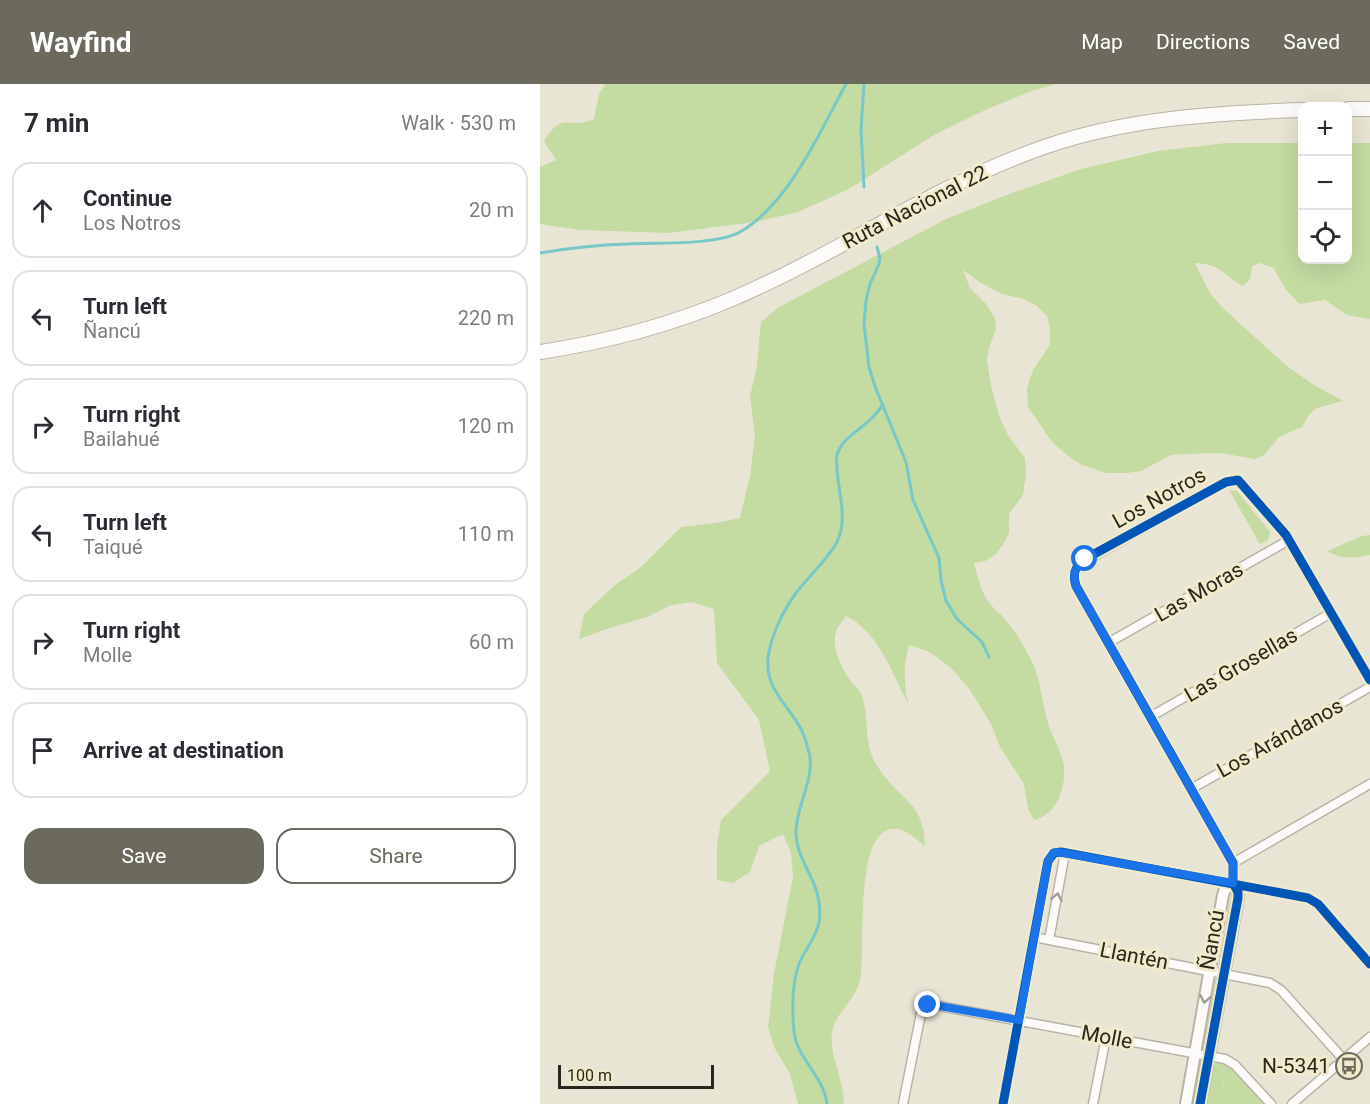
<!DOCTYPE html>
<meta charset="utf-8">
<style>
:root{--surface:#fff;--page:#f2f2f3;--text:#2b2b33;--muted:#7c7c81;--line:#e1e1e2;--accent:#6c6a5c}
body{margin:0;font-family:Roboto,sans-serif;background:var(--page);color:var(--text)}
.controls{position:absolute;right:18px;top:18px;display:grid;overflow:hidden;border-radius:12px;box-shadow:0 6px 24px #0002}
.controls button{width:54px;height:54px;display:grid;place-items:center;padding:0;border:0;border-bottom:2px solid var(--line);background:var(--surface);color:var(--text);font:30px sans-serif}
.scale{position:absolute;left:18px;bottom:15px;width:156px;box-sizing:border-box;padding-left:6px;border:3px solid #29271b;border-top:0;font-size:16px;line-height:21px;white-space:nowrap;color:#29271b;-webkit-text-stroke:4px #f1ebcc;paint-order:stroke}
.stop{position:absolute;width:18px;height:18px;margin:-14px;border:4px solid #1a73e8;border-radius:50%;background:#fff}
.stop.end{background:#1a73e8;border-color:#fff;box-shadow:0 2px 6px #0008}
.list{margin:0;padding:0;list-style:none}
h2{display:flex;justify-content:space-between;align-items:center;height:78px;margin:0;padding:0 24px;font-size:26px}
h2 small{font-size:20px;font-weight:400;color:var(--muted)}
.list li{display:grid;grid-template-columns:39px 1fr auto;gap:18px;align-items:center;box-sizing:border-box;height:96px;margin:0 12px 12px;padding:0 12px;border:2px solid var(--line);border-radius:18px}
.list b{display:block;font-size:22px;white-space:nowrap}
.list p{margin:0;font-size:20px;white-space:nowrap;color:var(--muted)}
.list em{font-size:20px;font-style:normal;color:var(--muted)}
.actions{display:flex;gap:12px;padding:18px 24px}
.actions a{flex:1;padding:14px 0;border:2px solid var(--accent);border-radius:18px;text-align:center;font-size:21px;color:var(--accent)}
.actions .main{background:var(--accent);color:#fff}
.icon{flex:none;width:33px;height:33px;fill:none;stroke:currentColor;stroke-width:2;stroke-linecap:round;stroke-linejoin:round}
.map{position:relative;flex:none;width:830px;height:1020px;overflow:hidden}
header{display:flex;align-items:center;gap:36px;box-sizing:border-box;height:84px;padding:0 30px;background:var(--accent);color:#fff}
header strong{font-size:28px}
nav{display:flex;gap:33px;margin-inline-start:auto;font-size:21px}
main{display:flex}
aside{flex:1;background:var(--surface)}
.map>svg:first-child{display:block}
</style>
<header>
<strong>Wayfind</strong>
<nav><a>Map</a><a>Directions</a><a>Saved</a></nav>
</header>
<main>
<aside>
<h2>7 min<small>Walk · 530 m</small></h2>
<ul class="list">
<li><svg class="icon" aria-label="ahead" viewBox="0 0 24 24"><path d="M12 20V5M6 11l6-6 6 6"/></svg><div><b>Continue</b><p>Los Notros</p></div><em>20 m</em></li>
<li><svg class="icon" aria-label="left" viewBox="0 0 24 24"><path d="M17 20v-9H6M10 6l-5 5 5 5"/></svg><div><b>Turn left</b><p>Ñancú</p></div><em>220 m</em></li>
<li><svg class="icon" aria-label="right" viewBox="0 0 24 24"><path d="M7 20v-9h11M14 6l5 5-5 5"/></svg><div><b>Turn right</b><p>Bailahué</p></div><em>120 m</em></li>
<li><svg class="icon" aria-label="left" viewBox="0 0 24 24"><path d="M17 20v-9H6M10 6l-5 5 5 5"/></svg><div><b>Turn left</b><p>Taiqué</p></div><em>110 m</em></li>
<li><svg class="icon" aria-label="right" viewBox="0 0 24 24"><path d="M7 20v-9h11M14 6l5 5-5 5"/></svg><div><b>Turn right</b><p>Molle</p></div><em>60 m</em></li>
<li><svg class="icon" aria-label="arrive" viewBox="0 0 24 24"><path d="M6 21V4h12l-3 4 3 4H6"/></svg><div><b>Arrive at destination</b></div></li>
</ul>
<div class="actions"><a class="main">Save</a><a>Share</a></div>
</aside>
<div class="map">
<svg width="830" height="1020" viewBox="0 0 830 1020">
<rect width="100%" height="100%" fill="#e9e5d4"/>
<!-- green -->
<path fill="#c4dba2" d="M65,0H516L494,6L445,26L394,51L309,105L258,128L215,138L128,149L40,146L0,140V83L16,76L4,57C23,26 29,46 54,35L59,10Z
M686,59H762V176H808V59H830V235L807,231L785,216L760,220C748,210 741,199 734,184L720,179L712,182L710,195L703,202C683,191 681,180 655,179L671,211L685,226L747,282L774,301L803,317L777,324L769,331L762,343L739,353L724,371L715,375L680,369L644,370L631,371L601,387L587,389H566L542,381L528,372L512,358L488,323L487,304L493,286L510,261V245L507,232L497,222L484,215L462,210L441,199L423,186L430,204L446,220L455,234L456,246L449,263L447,277L452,306L460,334L468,351L485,374L486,390L483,411L469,430V449L464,459L456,470L445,477L434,479C438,493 441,510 451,521C455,526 460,529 464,534C474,545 482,559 489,572C502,595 501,618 509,642C513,654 520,665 523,677C528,699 518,731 494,736L488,725L484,700L460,663L451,640L430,606L413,586L401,576L387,567L369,561C363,581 364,599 368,619C351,588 339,548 306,532C303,537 297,542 296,548C291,562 301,584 310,596C313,601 319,604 321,610C330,632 323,656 335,678C354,714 385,715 385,762C377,756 368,747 358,745C311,737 327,871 320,897C315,917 295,928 292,949C289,972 304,995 304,1020H258L250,990L234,963L228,943L234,890L253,793L251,769L243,750L219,762L210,788L193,799L177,796V762L181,736L230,687L219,636L177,579L174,525L152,518L131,521L107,533L70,544L39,555L44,530L75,501L100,484L141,443L176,439L200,434L210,392L215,351L210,313L217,281L221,238L239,223L408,134L464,112L541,85L618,67Z
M689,406L697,407L730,448L728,456L720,460Z
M830,451V471C813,474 802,476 787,467L822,452Z
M679,978L692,982L724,1020H665L672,982Z"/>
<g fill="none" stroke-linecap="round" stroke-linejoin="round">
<!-- stream -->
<path stroke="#77c8c7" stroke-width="3" d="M324,0L321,46L324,103
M337,163L340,174L339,180L330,200L326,217L324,240L329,283L336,305L366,378L373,416L399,474L401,496L406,517L417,535L442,558L449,573
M0,169C29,164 57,161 87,160C116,158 174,162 200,148C249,120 280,47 306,0
M287,1020C284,992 256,974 254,947C252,926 252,899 259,880C265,865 276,854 279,839C285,798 256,781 256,748C256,723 273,698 270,673C268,664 266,655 262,647C250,622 225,606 228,575C230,553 243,527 256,509C269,492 285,478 296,460C309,436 298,409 297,384C297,380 296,375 297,371C302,354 319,347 331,335C335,331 339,326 343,321"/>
<defs>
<path id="minor" d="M568,559L749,456
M610,633L791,529
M651,705L830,603
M693,779L830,700
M693,799V779L536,502L534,493L538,481L686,398L698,396L746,451L830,596
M494,853L730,899L741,906L804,976
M509,856L525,769
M363,1020L381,929L385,923L394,921L685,975L695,981L731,1020
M463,1020L508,777L514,769L521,768L768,814L778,820L830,880
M553,1020L566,953
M752,1020L830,953"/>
<path id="tertiary" d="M646,1020L683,811L685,805L693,799L698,808V814L660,1020"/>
<path id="trunk" d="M808,25H830
M0,268C66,258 131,241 192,215C300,169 396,100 507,62C589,34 676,29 762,26"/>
</defs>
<!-- minor casing -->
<use href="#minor" stroke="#b7b4a6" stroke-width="11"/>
<!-- tertiary casing -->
<use href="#tertiary" stroke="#b7b4a6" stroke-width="14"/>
<!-- trunk casing -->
<use href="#trunk" stroke="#b7b4a6" stroke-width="16"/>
<!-- path -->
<path stroke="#d6d6d1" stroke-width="1.5" stroke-dasharray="3 3" stroke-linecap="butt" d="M682,984L685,1020"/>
<!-- minor -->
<use href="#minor" stroke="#fcfbf9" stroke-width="8"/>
<!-- tertiary -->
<use href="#tertiary" stroke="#fcfbf9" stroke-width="10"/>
<!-- trunk -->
<use href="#trunk" stroke="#fcfbf9" stroke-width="14"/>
<defs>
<path id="cycleway" d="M463,1020L508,777L514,769L521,768L768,814L778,820L830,880
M660,1020L698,814V808L693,799V779L536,502C532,490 535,482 545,475L686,398L698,396L746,451L830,596"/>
</defs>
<!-- cycleway casing -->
<use href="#cycleway" stroke="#f1ebcc" stroke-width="13"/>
<!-- cycleway -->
<use href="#cycleway" stroke="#0057b8" stroke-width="9"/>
</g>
<!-- one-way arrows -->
<defs><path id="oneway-chevron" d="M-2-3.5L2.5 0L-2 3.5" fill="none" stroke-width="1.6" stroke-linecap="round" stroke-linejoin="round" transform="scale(1.5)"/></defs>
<g stroke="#9d9c95">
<use href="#oneway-chevron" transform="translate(517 813) rotate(-79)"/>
<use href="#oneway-chevron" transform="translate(665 915) rotate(100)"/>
</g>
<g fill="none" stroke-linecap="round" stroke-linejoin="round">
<!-- route -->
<path stroke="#1a73e8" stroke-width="8" d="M388,921H394L479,936L508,777L513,769L518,768L693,799V779L536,502C532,490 535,482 545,475"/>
</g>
<!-- icons -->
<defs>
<symbol id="bus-ring" viewBox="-11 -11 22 22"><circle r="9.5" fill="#f1ebcc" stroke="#6c6a5c" stroke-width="1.5"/><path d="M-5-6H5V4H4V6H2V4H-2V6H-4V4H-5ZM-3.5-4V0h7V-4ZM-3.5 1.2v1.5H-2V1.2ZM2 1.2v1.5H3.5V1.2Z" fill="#6c6a5c"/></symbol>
</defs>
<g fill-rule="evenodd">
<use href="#bus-ring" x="794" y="967" width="30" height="30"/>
</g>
<g text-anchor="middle" stroke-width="6" stroke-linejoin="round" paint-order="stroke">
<!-- street labels -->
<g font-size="21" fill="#29271b" stroke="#f1ebcc">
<text transform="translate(375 123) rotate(-27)" y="7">Ruta Nacional 22</text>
<text transform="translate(619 414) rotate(-29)" y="7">Los Notros</text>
<text transform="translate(659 508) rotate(-30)" y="7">Las Moras</text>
<text transform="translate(701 581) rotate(-30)" y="7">Las Grosellas</text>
<text transform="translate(740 654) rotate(-29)" y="7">Los Arándanos</text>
<text transform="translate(672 856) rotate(-80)" y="7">Ñancú</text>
<text transform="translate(594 872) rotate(11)" y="7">Llantén</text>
<text transform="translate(567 953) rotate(11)" y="7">Molle</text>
</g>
<!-- poi labels -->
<g font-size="21" fill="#29271b" stroke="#f1ebcc" text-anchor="end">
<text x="790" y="989">N-5341</text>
</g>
</g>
</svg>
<div class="controls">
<button>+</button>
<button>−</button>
<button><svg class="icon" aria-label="locate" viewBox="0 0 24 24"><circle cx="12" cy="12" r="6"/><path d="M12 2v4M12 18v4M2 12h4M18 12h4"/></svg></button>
</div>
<div class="scale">100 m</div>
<div class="stop" style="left:545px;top:475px"></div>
<div class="stop end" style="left:388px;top:921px"></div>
</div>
</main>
